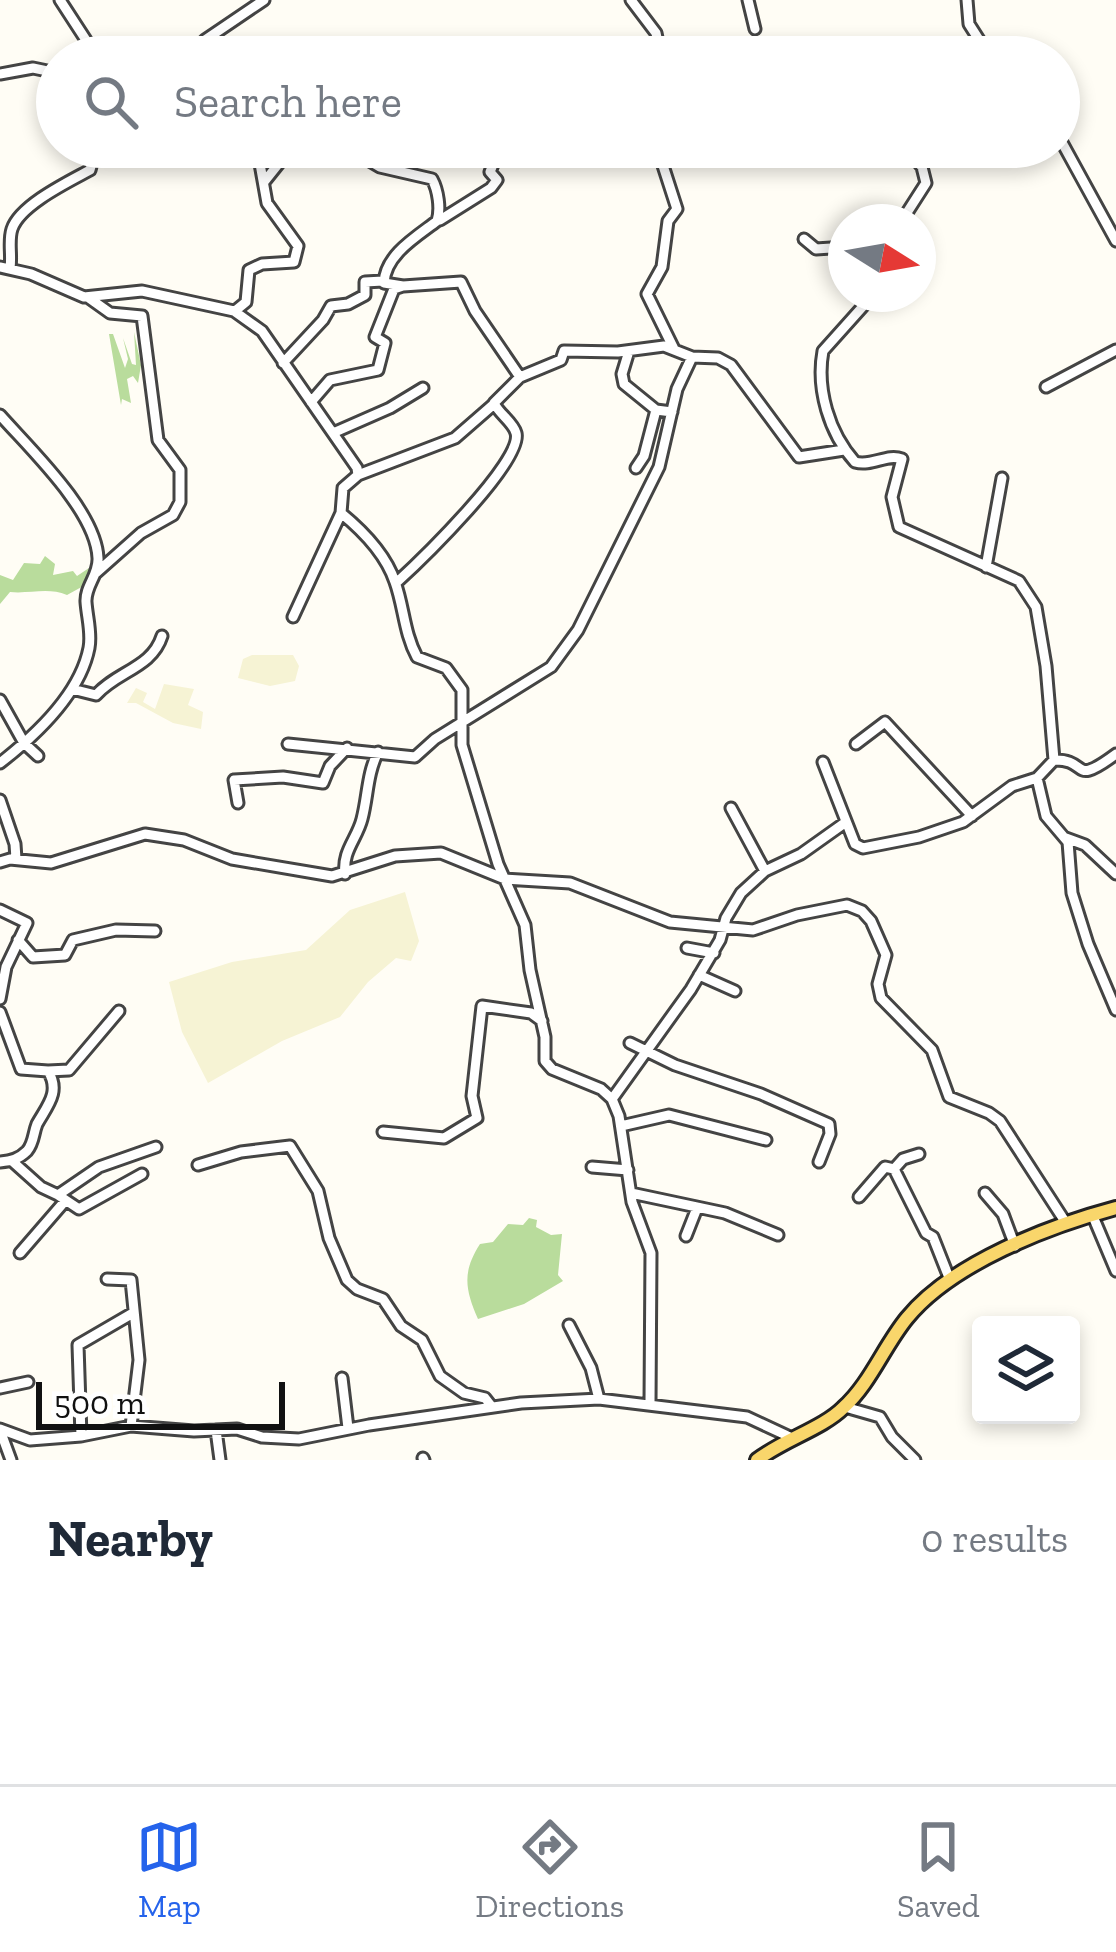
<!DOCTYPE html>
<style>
:root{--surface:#fff;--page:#f6f6f7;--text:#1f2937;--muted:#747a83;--line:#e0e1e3;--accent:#2563eb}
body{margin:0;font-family:"Zilla Slab",serif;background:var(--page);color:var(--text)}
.controls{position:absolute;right:36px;bottom:36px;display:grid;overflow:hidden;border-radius:12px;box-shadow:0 6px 18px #0003}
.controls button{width:108px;height:108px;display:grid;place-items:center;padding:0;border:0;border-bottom:3px solid var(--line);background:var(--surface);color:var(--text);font:60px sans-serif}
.compass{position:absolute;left:828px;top:204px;width:108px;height:108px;border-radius:50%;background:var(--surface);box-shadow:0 6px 18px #0003;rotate:101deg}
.scale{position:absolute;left:36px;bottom:30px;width:249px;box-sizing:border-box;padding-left:12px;border:6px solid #111;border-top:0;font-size:33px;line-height:42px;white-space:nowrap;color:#111;-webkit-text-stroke:9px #fff;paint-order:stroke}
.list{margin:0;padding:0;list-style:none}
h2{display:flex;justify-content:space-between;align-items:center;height:156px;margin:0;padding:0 48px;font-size:51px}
h2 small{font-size:39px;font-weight:400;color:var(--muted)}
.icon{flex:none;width:66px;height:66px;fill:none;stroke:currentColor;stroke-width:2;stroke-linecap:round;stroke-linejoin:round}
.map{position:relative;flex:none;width:1116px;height:1460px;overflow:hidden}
.search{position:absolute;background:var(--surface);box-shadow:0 6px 18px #0003;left:36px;right:36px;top:36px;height:132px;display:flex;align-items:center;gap:30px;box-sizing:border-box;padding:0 42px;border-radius:66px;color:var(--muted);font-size:45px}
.sheet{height:324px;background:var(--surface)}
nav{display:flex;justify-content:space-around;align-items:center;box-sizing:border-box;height:168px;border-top:3px solid var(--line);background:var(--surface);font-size:33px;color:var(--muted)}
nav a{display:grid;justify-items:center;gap:6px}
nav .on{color:var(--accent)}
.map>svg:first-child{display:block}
</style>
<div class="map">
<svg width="1116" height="1460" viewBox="0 0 1116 1460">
<rect width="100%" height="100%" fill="#fffdf5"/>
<!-- farmland -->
<path fill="#f6f3d4" d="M252,655H293L299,666L295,681L270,686L238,678L243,659Z
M164,684L194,689L188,705L203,712L201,729L173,723L136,703H127L136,688L147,693L143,702L155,709Z
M405,892L419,941L411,961L396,958L368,982L340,1017L282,1041L208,1083L182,1032L169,982L232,962L306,950L350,910Z"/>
<!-- forest -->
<path fill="#b9dc9c" d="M134,332L141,365L138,383L133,376L127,379L131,403L122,399L121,405L109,334H113L125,368L128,359L123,338L132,364L136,365Z
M45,556L55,564L53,575L73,571L77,576L95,564L87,584L67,595C48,587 30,594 10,592L0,604V575L13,580L24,563L40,564Z
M529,1218L537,1220L536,1227L551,1235L562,1234L558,1275L563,1281L524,1304L478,1319C465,1289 462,1272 480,1244L493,1242L508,1224L523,1225Z"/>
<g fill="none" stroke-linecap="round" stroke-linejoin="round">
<defs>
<path id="minor" d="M60,0L97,57
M631,0L656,33L661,57
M748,0L755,29
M967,0L969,24L990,57
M188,57L205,40L264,0
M0,74L33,68L57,73
M1059,137L1116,241
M346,147L380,167L432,179C438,190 441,209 437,221C416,237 385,255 384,283L403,286L461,282L475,311L520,377
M657,147L677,209L668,221L662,267L647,294L674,349
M264,182L292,147
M440,220L491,188L497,180L490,172L500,147
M901,222L926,183L922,167L905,147
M804,239L816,249L846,247
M0,267L31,274L84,297L142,291L234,311L262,331L357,468L358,475L343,488L341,513C363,531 386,555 395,582C404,607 404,633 417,657L446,668L462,690V745L498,864L525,925L530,970L545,1037V1061L552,1069L601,1089L612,1099L619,1116L632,1202L651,1253L650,1403
M10,268C12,255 8,241 12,229C20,205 68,182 90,170L96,147
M874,294L823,351C816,389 829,433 855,462C872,467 887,453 902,459L892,497L899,527L1019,581L1036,607L1046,666L1054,760
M89,298L110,313L142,316L158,440L180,470V502L173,515L141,533L96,573
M235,311L246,302L249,270L262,264L294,262L298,246L267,203L257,147
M629,351L622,374L624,384L656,410L672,412
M283,363L323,320L331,306L348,304L365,295V282L383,281
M1046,387L1116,350
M311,402L330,380L378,370L385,343L375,337L394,289L403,286
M0,415C30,449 96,511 98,558C99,575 85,586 86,602C87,617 92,633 89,648C80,694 36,735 0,763
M333,433L390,408L423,388
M636,468L644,456L656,410
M358,475L455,438L494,404
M986,567L1002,478
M396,583C418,563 524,461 516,433C513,422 499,414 494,403L520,377L561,360L564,351L618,352L664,346L692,357
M293,617L341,513
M72,689L96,695C117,671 152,668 162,636
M0,700L24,743L38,756
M288,744L415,757L435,739L551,667L578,630L659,467L677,389L692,357L718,358L731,365L799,457L844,450
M856,744L885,722L972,816
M823,762L855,844L863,848L919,837L963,822L1012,786L1037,778L1054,760C1090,759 1070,788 1116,754
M1037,778L1046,816L1068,842L1072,893L1088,944L1116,1010
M0,800L15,844L16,859
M238,803L234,780L283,777L323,783L330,766L347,748
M731,808L765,871
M1066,838L1085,845L1116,874
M0,862L10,859L51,863L145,834L184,840L232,859L332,876L395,856L441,853L505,879L570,883L670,922L753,930L797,915L847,905L862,911L871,921L886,955L878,984L881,998L932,1050L949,1097L989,1113L1000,1121L1066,1223
M345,874C342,851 357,839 362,819C368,796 367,774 378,752
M0,910L27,923L6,967L0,999
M18,940L33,957L65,955L73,940L116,930L155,931
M687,948L714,953
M699,975L735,991
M0,1012L21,1069L48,1071C61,1092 47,1106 37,1124C33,1134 34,1143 27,1151C19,1159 11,1161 0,1162
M630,1043L675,1065L761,1094L829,1124L830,1134L819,1162
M48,1071L69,1070L119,1011
M612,1099L691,989L720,940L726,918L741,893L765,871L801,854L846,822
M621,1126L669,1115L766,1140
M383,1132L444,1138L477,1118L472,1096L482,1006L531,1013L542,1021
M12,1161L41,1187L58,1195L99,1167L156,1147
M198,1165L241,1152L290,1146L318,1191L329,1238L347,1280L357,1289L383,1299L401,1326L422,1340L440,1376L464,1393L485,1398L492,1407
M592,1167L628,1170
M894,1169L903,1159L919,1154
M631,1193L725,1213L778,1235
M985,1193L1003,1214L1015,1246
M58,1195L79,1209L142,1174
M859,1197L885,1167L894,1169L926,1233L933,1237L950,1280
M1092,1214L1116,1271
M686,1236L697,1208
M20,1253L65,1201
M107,1279L131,1280L139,1360L131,1426
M569,1325L591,1368L599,1399
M342,1378L348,1428
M0,1388L28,1382
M845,1407L880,1417L892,1437L915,1460
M0,1429L30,1440L81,1436L131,1426L194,1431L237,1429L262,1437L299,1439L369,1425L521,1403L599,1399L747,1417L790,1437
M0,1430L11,1460
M216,1430L220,1460
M81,1436L78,1345L133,1313
M423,1458L424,1460"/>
<path id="major" d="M757,1460C783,1440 823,1428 843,1408C870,1384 884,1346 907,1318C952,1263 1049,1226 1116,1208"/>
</defs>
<!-- minor casing -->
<use href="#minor" stroke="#444" stroke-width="15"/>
<!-- major casing -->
<use href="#major" stroke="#222" stroke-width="18"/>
<!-- minor -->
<use href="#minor" stroke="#fff" stroke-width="9"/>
<!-- major -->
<use href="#major" stroke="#f9d66b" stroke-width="12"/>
</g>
</svg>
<div class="controls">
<button><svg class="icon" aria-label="layers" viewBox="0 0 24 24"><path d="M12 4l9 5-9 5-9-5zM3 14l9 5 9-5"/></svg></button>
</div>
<svg class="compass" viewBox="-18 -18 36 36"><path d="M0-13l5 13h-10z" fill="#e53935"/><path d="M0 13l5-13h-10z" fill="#747a83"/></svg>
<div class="scale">500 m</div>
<div class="search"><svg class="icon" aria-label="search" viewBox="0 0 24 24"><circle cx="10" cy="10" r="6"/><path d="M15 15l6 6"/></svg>Search here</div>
</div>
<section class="sheet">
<h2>Nearby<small>0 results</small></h2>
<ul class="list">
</ul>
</section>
<nav>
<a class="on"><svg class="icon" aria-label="map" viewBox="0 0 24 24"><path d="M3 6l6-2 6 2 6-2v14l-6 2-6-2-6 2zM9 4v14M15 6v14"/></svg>Map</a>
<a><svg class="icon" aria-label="directions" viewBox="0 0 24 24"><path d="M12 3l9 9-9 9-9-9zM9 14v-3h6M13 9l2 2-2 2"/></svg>Directions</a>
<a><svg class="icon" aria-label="saved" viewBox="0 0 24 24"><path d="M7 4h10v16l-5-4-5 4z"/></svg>Saved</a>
</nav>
